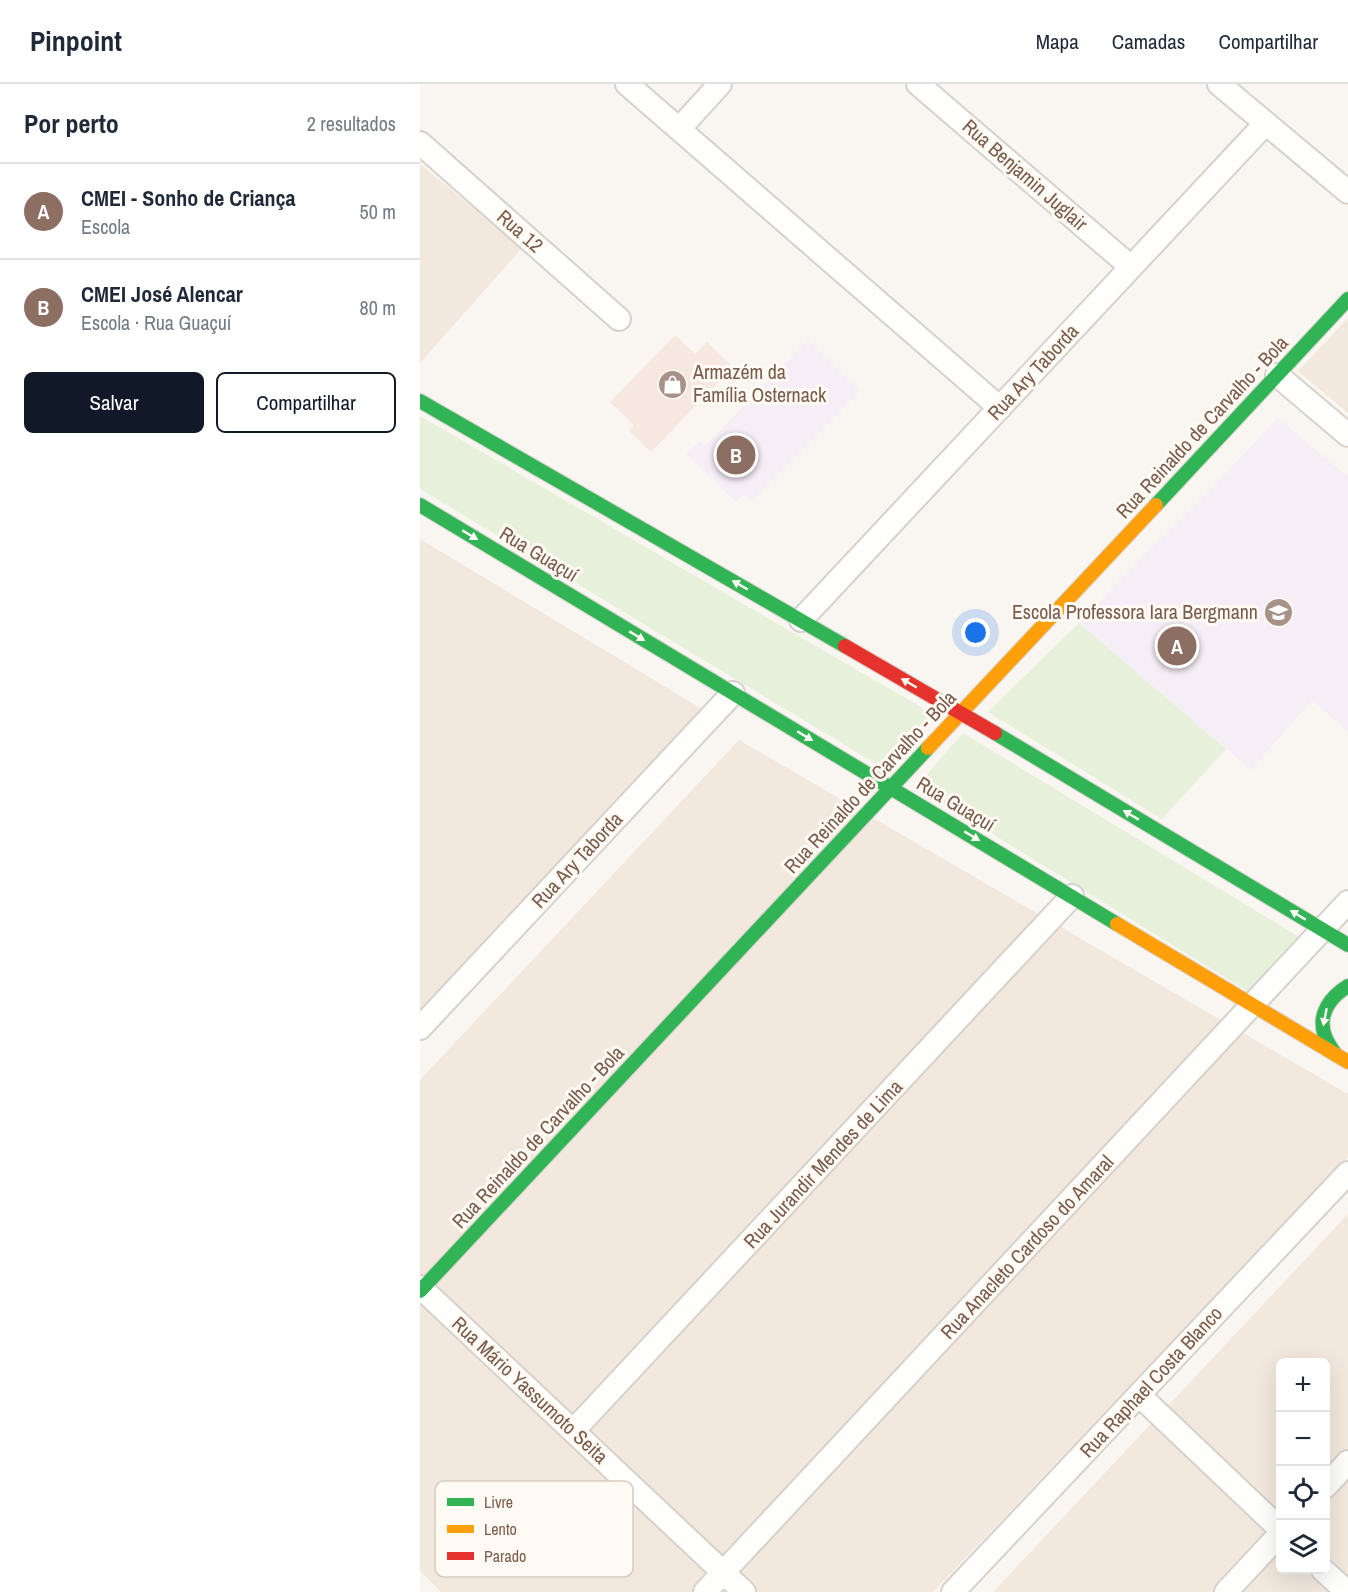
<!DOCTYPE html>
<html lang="pt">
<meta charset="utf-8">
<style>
:root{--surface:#fff;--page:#f2f2f3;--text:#1f2937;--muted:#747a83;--line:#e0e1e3;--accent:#111827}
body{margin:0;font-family:"Archivo Narrow",sans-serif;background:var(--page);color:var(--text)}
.controls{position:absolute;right:18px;bottom:18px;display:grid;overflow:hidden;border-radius:9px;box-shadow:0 6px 24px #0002}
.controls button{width:54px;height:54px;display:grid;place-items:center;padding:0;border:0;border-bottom:2px solid var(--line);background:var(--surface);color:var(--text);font:30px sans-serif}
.you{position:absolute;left:556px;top:549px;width:21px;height:21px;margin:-15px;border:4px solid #fff;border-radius:50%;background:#1a73e8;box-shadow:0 0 0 9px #1a73e833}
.badge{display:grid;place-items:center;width:39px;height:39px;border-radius:50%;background:var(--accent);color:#fff;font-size:20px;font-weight:700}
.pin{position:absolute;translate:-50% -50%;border:3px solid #fff;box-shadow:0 2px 6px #0006}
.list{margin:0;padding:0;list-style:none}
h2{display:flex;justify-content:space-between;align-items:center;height:78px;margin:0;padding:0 24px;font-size:26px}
h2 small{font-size:20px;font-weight:400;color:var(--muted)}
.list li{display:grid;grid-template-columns:39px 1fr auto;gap:18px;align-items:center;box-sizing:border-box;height:96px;padding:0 24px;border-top:2px solid var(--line)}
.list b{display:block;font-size:22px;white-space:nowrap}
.list p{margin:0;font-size:20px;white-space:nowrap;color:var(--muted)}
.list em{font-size:20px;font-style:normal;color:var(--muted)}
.actions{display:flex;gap:12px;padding:18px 24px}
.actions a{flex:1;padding:14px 0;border:2px solid var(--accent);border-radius:9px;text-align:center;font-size:21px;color:var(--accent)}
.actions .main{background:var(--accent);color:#fff}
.icon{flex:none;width:33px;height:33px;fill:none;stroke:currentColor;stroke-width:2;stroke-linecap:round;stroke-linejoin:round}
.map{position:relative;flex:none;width:928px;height:1508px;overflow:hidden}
header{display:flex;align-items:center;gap:36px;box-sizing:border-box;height:84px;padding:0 30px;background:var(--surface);border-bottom:2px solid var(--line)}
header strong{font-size:28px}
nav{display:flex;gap:33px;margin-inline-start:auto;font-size:21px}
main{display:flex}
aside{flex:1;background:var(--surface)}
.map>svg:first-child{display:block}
</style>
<header>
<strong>Pinpoint</strong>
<nav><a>Mapa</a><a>Camadas</a><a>Compartilhar</a></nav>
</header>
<main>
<aside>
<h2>Por perto<small>2 resultados</small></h2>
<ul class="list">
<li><span class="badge" style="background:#8d6e63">A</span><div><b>CMEI - Sonho de Criança</b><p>Escola</p></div><em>50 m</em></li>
<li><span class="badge" style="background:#8d6e63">B</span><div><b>CMEI José Alencar</b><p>Escola · Rua Guaçuí</p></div><em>80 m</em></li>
</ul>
<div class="actions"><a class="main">Salvar</a><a>Compartilhar</a></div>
</aside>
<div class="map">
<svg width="928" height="1508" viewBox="0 0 928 1508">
<rect width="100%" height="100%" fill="#f9f5f0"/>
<!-- residential -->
<path fill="#f2e8de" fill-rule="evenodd" d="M0,80L102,164L0,279Z
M928,234V329L878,287Z
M0,455L282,625L0,926Z
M319,656L928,1010V1073L513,1508H21L0,1487V996Z
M928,1130V1508H573ZM860,1278H906V1486H860Z"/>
<!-- commercial -->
<path fill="#f6e8e1" d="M255,251L275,270L287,258L313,283L231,368L209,347L214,341L190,318Z"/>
<!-- education -->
<path fill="#f6eef6" d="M388,256L440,307L331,418L323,411L316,418L266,370L280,357L285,362Z
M858,334L928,393V648L892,616L831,686L659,539L724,471L784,412Z"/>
<!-- green -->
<path fill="#e7f0db" d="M0,332L518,633L468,687L0,405Z
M659,539L806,665L742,735L568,628Z
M543,649L881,854L829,908L496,703Z"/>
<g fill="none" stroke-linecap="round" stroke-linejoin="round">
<defs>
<path id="street" d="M207,0L580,324
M498,0L711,183
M799,0L928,108
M259,45L300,0
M0,59L199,235
M857,291L928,351
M381,536L846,39
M0,944L313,609
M0,1203L324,1508
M719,1311L860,1445
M153,1347L652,812
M906,1402L928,1378
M903,1486L927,1508
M285,1508L928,818
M533,1508L928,1089
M806,1508L860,1450"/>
<path id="fast" d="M0,317L425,562
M0,421L697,840
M736,421L928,215
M575,649L928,861
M915,970C912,964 907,959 905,952C897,931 910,913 928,902
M0,1207L508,664"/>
<path id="slow" d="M508,664L736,421
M697,840L928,978"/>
<path id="jam" d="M425,562L575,649"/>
</defs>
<!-- street casing -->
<use href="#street" stroke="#d7d1cb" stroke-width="26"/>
<!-- fast casing -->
<use href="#fast" stroke="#d9d2cb" stroke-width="16"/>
<!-- slow casing -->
<use href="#slow" stroke="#d9d2cb" stroke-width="16"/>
<!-- jam casing -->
<use href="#jam" stroke="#d9d2cb" stroke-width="16"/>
<!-- street -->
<use href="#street" stroke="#fefefd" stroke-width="22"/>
<!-- fast -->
<use href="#fast" stroke="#30b455" stroke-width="14"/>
<!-- slow -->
<use href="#slow" stroke="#ff9f0a" stroke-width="14"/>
<!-- jam -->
<use href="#jam" stroke="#e5322d" stroke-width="14"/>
</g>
<!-- one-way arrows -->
<defs><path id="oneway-solid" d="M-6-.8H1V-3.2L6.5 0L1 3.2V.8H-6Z" transform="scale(1.5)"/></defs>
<g fill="#fffaf3">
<use href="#oneway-solid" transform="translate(50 451) rotate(31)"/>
<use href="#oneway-solid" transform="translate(320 501) rotate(-150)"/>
<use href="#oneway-solid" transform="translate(217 552) rotate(31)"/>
<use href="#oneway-solid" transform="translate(489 599) rotate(-150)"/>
<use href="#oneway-solid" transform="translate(385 652) rotate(31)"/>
<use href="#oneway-solid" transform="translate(711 731) rotate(-149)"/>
<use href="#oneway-solid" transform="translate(552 752) rotate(31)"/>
<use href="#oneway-solid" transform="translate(878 831) rotate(-149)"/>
<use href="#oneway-solid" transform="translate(905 933) rotate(101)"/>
</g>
<!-- icons -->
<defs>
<symbol id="shop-disc" viewBox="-11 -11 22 22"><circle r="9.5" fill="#a69286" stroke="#fffaf3"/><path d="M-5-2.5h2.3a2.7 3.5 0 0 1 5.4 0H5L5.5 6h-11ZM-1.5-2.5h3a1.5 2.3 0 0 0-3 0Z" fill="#fff"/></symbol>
<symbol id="school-disc" viewBox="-11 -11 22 22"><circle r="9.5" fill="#a69286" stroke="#fffaf3"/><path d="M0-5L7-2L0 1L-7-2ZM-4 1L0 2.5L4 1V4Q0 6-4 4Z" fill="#fff"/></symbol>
</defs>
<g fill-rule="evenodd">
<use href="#shop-disc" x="236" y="284" width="33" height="33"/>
<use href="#school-disc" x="842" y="512" width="33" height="33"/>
</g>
<g text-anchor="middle" stroke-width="6" stroke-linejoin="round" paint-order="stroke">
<!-- street labels -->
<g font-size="20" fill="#7a5c4d" stroke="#fffaf3">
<text transform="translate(605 91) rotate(41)" y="7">Rua Benjamin Juglair</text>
<text transform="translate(100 147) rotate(41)" y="7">Rua 12</text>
<text transform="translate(613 288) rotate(-47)" y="7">Rua Ary Taborda</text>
<text transform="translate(782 343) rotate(-47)" y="7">Rua Reinaldo de Carvalho - Bola</text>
<text transform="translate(119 470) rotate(31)" y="7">Rua Guaçuí</text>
<text transform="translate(450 698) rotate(-47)" y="7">Rua Reinaldo de Carvalho - Bola</text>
<text transform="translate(536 720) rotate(31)" y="7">Rua Guaçuí</text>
<text transform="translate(157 776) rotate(-47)" y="7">Rua Ary Taborda</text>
<text transform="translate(118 1053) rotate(-47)" y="7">Rua Reinaldo de Carvalho - Bola</text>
<text transform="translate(403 1080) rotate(-47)" y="7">Rua Jurandir Mendes de Lima</text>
<text transform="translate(607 1163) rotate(-47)" y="7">Rua Anacleto Cardoso do Amaral</text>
<text transform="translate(731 1298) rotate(-47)" y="7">Rua Raphael Costa Blanco</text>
<text transform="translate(110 1306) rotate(43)" y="7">Rua Mário Yassumoto Seita</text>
</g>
<!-- poi labels -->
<g font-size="20" fill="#7a5c4d" stroke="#fffaf3" text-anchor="start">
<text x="273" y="295">Armazém da<tspan x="273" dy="23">Família Osternack</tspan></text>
<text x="838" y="535" text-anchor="end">Escola Professora Iara Bergmann</text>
</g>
</g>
<!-- legend -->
<rect x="15" y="1397" width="198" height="96" rx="9" fill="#fffaf3" stroke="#d7cbc1" stroke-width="1.5"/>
<rect x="27" y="1414" width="27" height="8" fill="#30b455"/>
<rect x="27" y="1441" width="27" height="8" fill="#ff9f0a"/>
<rect x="27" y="1468" width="27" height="8" fill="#e5322d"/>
<g font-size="16" fill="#7a5c4d">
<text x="64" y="1424">Livre</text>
<text x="64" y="1451">Lento</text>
<text x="64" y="1478">Parado</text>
</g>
</svg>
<div class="controls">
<button>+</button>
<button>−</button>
<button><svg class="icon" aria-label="locate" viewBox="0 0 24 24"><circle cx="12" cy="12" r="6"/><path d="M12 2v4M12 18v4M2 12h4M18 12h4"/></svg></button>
<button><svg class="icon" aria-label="layers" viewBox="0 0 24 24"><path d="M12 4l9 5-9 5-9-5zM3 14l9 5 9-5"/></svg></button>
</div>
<div class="you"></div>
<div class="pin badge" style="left:757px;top:562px;background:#8d6e63">A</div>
<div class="pin badge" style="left:316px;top:371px;background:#8d6e63">B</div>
</div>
</main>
